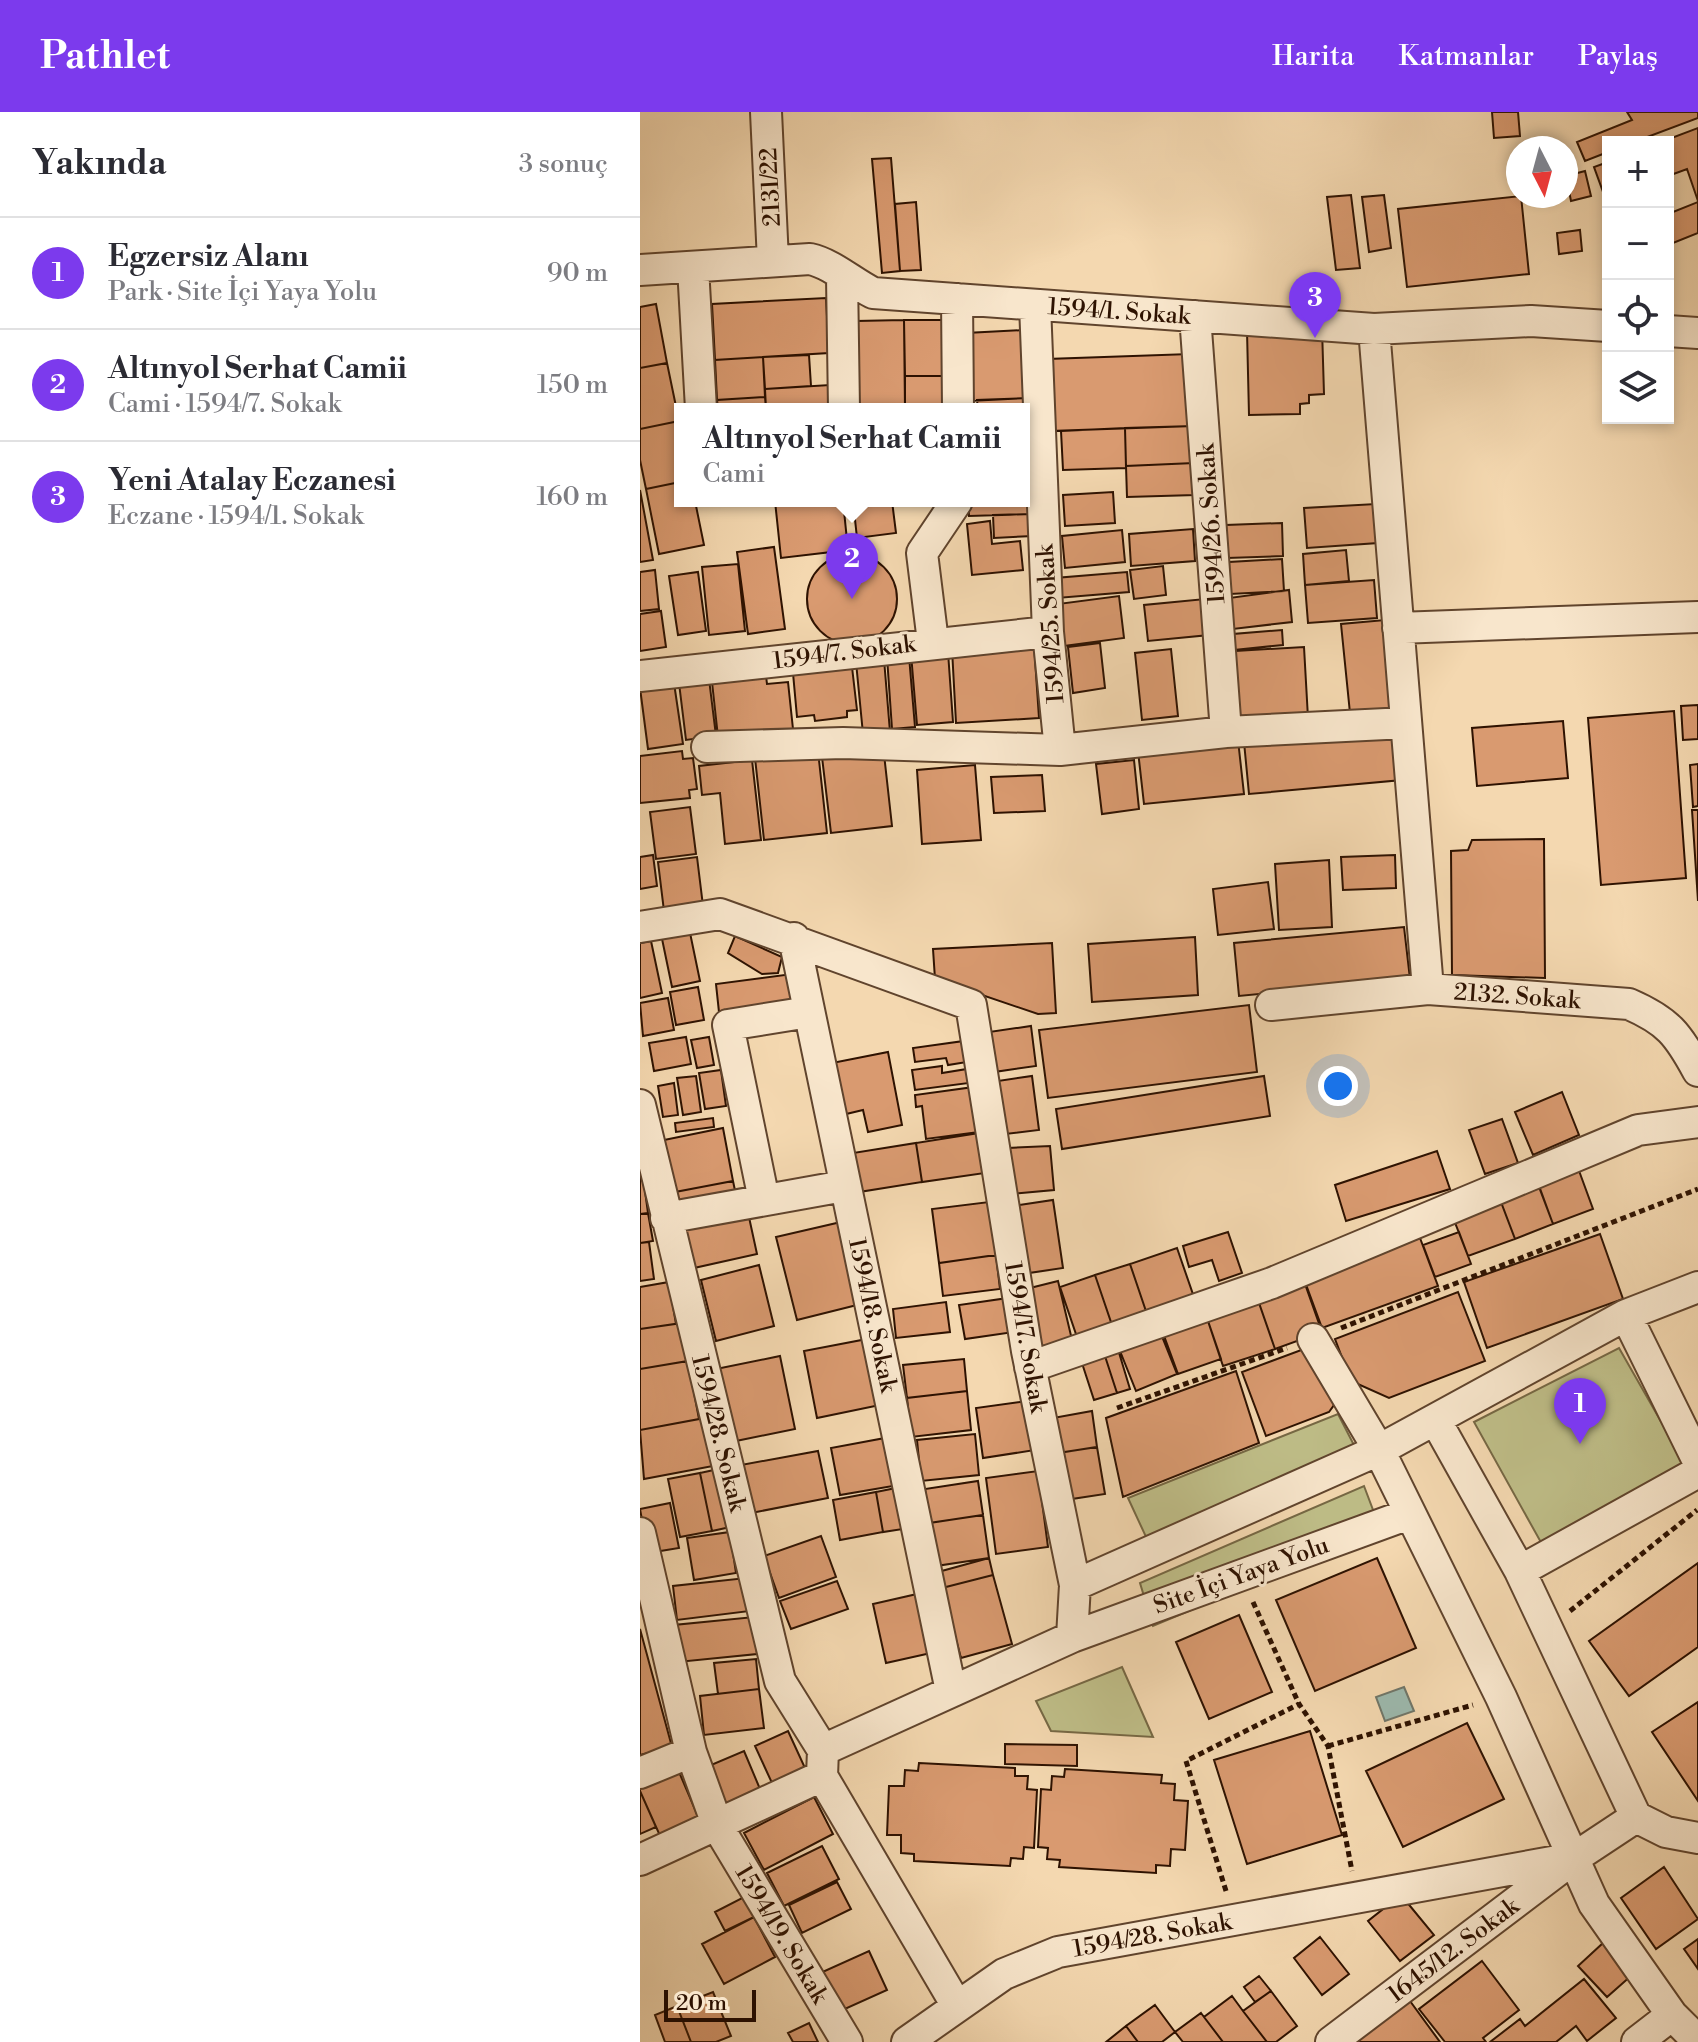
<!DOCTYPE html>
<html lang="tr">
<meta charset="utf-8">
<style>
:root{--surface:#fff;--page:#f2f2f3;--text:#2b2b33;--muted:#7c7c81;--line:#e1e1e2;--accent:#7c3aed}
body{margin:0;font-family:"Libre Bodoni",serif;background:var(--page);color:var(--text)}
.controls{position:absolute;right:24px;top:24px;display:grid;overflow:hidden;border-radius:0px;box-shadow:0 4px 12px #0003}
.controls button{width:72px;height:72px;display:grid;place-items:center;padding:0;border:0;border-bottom:2px solid var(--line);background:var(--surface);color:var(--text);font:40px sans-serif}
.compass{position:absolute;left:866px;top:24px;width:72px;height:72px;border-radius:50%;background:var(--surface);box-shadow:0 4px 12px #0003;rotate:174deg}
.scale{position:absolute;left:24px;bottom:20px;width:92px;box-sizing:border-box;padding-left:8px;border:4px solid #2e1201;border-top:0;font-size:22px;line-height:28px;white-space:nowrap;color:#2e1201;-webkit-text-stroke:6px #f8e6cc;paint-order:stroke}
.you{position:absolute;left:698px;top:974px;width:28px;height:28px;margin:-20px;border:6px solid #fff;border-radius:50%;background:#1a73e8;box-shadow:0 0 0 12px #1a73e833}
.badge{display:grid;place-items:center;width:52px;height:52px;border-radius:50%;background:var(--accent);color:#fff;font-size:26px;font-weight:700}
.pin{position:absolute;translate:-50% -66px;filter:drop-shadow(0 2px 4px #0008)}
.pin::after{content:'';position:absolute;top:42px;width:28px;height:24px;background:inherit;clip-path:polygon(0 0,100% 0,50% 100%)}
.popup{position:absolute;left:34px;top:291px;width:356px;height:104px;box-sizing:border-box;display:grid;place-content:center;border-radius:0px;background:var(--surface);filter:drop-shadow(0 2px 6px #0005);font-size:26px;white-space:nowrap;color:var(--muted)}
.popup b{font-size:30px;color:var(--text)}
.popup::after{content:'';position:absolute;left:50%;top:100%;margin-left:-16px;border:16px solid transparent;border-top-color:var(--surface)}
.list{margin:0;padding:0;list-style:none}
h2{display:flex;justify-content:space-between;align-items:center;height:104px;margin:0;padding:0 32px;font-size:34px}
h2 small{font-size:26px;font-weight:400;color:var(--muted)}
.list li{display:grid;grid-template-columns:52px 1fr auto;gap:24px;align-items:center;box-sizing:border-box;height:112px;padding:0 32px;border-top:2px solid var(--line)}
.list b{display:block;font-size:30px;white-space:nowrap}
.list p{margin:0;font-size:26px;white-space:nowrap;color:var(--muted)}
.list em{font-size:26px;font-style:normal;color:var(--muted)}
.icon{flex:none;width:44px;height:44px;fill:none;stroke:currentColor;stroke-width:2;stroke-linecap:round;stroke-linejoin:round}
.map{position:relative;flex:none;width:1058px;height:1930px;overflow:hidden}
header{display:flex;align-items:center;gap:48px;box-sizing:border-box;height:112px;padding:0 40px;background:var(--accent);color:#fff}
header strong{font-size:38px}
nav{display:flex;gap:44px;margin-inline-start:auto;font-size:28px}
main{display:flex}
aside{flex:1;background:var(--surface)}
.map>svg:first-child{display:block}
</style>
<header>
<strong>Pathlet</strong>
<nav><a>Harita</a><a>Katmanlar</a><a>Paylaş</a></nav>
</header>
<main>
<aside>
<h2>Yakında<small>3 sonuç</small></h2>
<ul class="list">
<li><span class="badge">1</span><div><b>Egzersiz Alanı</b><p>Park · Site İçi Yaya Yolu</p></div><em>90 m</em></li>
<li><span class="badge">2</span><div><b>Altınyol Serhat Camii</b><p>Cami · 1594/7. Sokak</p></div><em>150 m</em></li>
<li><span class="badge">3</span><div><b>Yeni Atalay Eczanesi</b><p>Eczane · 1594/1. Sokak</p></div><em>160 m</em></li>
</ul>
</aside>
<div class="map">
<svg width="1058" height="1930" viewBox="0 0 1058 1930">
<rect width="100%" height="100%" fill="#f4d8b0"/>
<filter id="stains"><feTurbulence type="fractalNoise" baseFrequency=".0025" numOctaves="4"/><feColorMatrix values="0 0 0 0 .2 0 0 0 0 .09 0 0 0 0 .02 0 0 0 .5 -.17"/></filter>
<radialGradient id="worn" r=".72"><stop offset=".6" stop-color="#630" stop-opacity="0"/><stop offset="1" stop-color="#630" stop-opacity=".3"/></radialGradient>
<!-- green -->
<path fill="#bfbe88" stroke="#766844" stroke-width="2" d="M979,1236L1047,1355L903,1434L834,1310Z
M698,1302L717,1339L507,1427L488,1386Z
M724,1374L741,1419L513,1514L500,1471Z
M482,1555L513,1625L411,1619L396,1589Z"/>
<!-- water -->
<path fill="#9cb9ae" stroke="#707669" stroke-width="2" d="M764,1575L774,1599L745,1609L736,1585Z"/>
<!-- building -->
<path fill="#d99a70" stroke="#2e1201" stroke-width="2" d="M852,0H878L880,24L854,26Z
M987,0H1058V6L994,30H968V40L945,49L937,30L992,8Z
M1058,16V89L1047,57L1028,64V30H1021Z
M251,46L260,159L242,161L232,47Z
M968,50V87L966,88L954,55Z
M945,59L951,84L931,89L926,64Z
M711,83L720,156L696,158L687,85Z
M744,83L751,136L729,140L722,85Z
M881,84L889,162L767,175L758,97Z
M276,90L281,158L260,159L255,92Z
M1058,90V121L1028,133V102Z
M940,118L942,139L919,142L917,121Z
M186,186L189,241L75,248L72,192Z
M16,192L27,251L0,256V195Z
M264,208H311L312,264H265Z
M264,208L265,297H217L216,209Z
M682,216L684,282L669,283V291L660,292V302L609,303L607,219Z
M384,218L388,286L329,289L326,221Z
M550,242L553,314L410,319L407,247Z
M169,243L171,274L125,277L123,245Z
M123,245L125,285L77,288L75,248Z
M27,251L39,309L0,317V256Z
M265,264H308V297H265Z
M190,273L192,297H126L125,277Z
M125,285L126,297H78L77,288Z
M388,286L390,323L384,324V297H338L337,288Z
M39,309L40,370L6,377L0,348V317Z
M553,314L554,351L486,354L485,316Z
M485,316L486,356L423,358L421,319Z
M384,347H390L392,402L329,404L328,389H384Z
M554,351L555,383L487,385L486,354Z
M40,370V389H55L64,433L19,442L6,377Z
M0,378L13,448L0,450Z
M473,380L475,411L425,414L423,383Z
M135,389H203L208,438L141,446Z
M213,389H252L256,421L217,426Z
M736,392L738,431L667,436L664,396Z
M392,402L393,424L354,426L353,403Z
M350,409L352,432L380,429L383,458L332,463L327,412Z
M642,411L643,444L587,446L586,413Z
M553,417L555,449L491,454L489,422Z
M482,418L485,450L425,456L422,424Z
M134,435L145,517L108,522L97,440Z
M706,438L709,469L665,473L663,442Z
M167 487a45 45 0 1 1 90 0a45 45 0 1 1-90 0Z
M642,447L644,479L590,482L589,450Z
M98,452L105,519L69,523L62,455Z
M523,454L526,483L494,487L490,458Z
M15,458L19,497L0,499V460Z
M58,460L66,519L38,523L29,464Z
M487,460L489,480L417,486L415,466Z
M734,468L737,506L668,511L665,473Z
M649,478L652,510L593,517L589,486Z
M479,484L484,526L424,534L418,492Z
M565,487L569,523L508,529L504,493Z
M21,499L26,535L0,539V502Z
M745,508L755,607L711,611L701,512Z
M642,518L643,533L594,538L593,522Z
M460,531L465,576L433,581L428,535Z
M394,532L399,606L316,611L312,537Z
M664,535L668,606L599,610L595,539Z
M531,537L538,604L502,608L495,541Z
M308,540L313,610L277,613L271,542Z
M269,544L275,615L252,617L247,545Z
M244,547L250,620L223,622L216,550Z
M212,555L217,598L207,599V605L175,609L174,603L157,605L153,561Z
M126,564L127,572L148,570L153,617L78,625L72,570Z
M69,567L76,624L46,628L39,571Z
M34,571L43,632L8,637L0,576Z
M1058,593V627L1043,628L1041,594Z
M1034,599L1046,766L961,773L948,606Z
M923,609L928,666L837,674L832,616Z
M757,616L762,668L609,682L604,630Z
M598,628L604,682L504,692L498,639Z
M42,639L43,647L53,646L57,677L49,678L50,686L0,691V644Z
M178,639L187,721L124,728L115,646Z
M244,642L252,714L191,721L182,645Z
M112,648L121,728L85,732L80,681L62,683L59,654Z
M494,648L499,697L462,702L456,652Z
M1058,652V694L1053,695L1050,653Z
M335,653L341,728L282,732L277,658Z
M402,663L405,699L354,701L351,665Z
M50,695L56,742L16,747L10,700Z
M1052,698H1058V789Z
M904,727L905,866L812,863L811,739L828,738L832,728Z
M13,743L17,774L0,777V745Z
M755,743L756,776L703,778L701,745Z
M57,745L63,794L24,799L18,750Z
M689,748L692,815L639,818L635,752Z
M628,770L634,817L578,823L573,777Z
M764,815L770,867L599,884L594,831Z
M49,816L60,869L32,875L21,822Z
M95,824L142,845L138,861L122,862L88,841Z
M555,825L558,883L452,890L448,832Z
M11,829L22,881L0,886V831Z
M412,831L416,901L398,902L295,867L293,837Z
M152,862L156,889L79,900L76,872Z
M58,875L64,908L36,913L30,880Z
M28,886L34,918L3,924L0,891Z
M609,893L617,960L408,986L399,918Z
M391,914L396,954L354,960L349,920Z
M46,925L51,952L14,959L9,931Z
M69,925L74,953L57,956L51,928Z
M324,929L327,950L308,953L306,946L275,950L273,936Z
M248,940L262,1013L228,1020L223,998L202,1003L192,951Z
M302,954V961L327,957L329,971L275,978L272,958Z
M81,958L86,994L65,997L59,961Z
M56,964L61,1000L43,1003L37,966Z
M392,964L399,1018L357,1023L351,970Z
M624,964L630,1004L422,1037L416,997Z
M34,971L38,1003L23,1005L18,974Z
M334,975L339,1020L286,1027L282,994L276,995L275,983Z
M922,980L939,1023L893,1043L875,1000Z
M73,1006L74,1015L36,1020L35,1011Z
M862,1007L878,1051L845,1062L829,1018Z
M83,1016L93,1069L35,1080L24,1028Z
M339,1021L345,1061L282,1070L276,1031Z
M276,1031L282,1070L219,1080L213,1041Z
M410,1034L414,1078L371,1082L368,1036Z
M797,1039L810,1077L706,1109L695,1073Z
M938,1056L953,1097L913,1112L898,1071Z
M0,1064H3L8,1101L0,1102Z
M93,1069L97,1088L38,1100L35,1080Z
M899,1075L913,1112L875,1127L861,1090Z
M413,1088L423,1156L382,1162L372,1094Z
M349,1090L356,1143L299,1151L292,1097Z
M861,1090L875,1127L828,1144L814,1108Z
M107,1096L117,1142L54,1156L43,1111Z
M8,1101L13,1129L0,1131V1102Z
M201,1110L221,1192L157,1208L136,1125Z
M588,1120L602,1161L579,1169L572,1148L549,1155L543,1134Z
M819,1120L831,1152L795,1165L783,1133Z
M960,1122L983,1187L847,1236L824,1170Z
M780,1126L798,1174L682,1216L664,1167Z
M9,1130L14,1167L0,1169V1131Z
M537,1136L556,1191L509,1208L490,1152Z
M356,1143L360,1177L303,1184L299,1151Z
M490,1152L509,1208L474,1219L455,1163Z
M119,1153L134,1214L76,1229L61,1168Z
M455,1163L474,1219L439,1231L420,1175Z
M418,1169L433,1232L398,1241L382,1178Z
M29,1170L36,1212L0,1217V1175Z
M665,1172L682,1220L635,1237L618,1188Z
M818,1180L845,1249L749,1286L711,1269L695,1227Z
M368,1186L374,1220L325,1227L319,1193Z
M618,1188L635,1237L583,1254L567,1206Z
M306,1190L310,1220L256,1226L253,1197Z
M567,1206L581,1247L538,1262L523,1221Z
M42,1211L48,1249L0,1257V1217Z
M521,1222L537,1262L496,1279L480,1239Z
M227,1227L240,1293L177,1306L164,1239Z
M477,1234L490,1277L477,1281L463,1238Z
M672,1234L694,1293L689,1300L626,1324L602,1260Z
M463,1238L477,1281L454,1288L440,1245Z
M140,1244L155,1317L91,1330L76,1257Z
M324,1247L327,1279L267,1286L263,1253Z
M48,1249L59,1307L0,1318V1257Z
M596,1259L619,1331L483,1385L466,1306Z
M327,1279L331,1318L271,1325L267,1286Z
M388,1289L395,1338L343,1346L336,1296Z
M452,1299L457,1335L418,1341L413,1306Z
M65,1306L73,1354L4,1367L0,1318Z
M335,1322L339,1363L281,1369L277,1328Z
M245,1326L253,1374L200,1383L191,1336Z
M457,1335L465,1382L425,1388L418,1341Z
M178,1339L188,1386L111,1401L101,1353Z
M83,1356L95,1414L72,1419L60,1361Z
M398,1359L408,1435L356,1442L346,1366Z
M60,1361L72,1419L40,1425L28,1367Z
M338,1369L343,1403L289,1411L285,1377Z
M256,1376L263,1417L243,1420L236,1380Z
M236,1380L243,1420L200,1428L193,1388Z
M30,1391L39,1436L8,1441L0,1397Z
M343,1403L349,1446L296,1454L289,1411Z
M90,1420L96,1461L54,1468L47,1426Z
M181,1424L196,1465L139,1486L124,1444Z
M349,1446L353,1463L302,1476L298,1460Z
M737,1446L776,1536L675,1579L636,1488Z
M1058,1451V1535L989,1584L949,1529Z
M353,1463L372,1532L321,1546L302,1476Z
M106,1466L110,1499L37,1508L33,1474Z
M197,1469L208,1497L151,1517L140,1489Z
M277,1482L291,1541L246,1551L233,1492Z
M599,1503L632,1580L569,1607L536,1530Z
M114,1505L117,1542L38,1550L34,1513Z
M0,1517L32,1635L0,1643Z
M116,1547L119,1577L78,1582L74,1551Z
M119,1577L124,1616L64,1623L60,1584Z
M1058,1590V1689L1012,1620Z
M827,1611L864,1687L763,1735L726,1659Z
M148,1619L165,1656L132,1671L115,1634Z
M670,1619L702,1723L607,1752L574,1648Z
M365,1632L437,1633V1654L365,1652Z
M104,1639L120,1677L81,1694L64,1656Z
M279,1651L375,1656V1664H388L387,1677L397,1678L394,1736L384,1735L383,1747L371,1746L370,1754L274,1749V1742L261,1741V1723H247L249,1674H264L265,1658L278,1659Z
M36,1653L60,1709L21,1726L0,1679V1669Z
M425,1657L522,1663L521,1671L535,1672L534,1688L548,1689L545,1738L531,1737L530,1754L516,1753V1761L419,1755L420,1748L407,1747L408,1736L398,1735L401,1677L411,1678L412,1664L424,1665Z
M0,1679L16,1715L0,1722Z
M174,1685L193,1722L124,1758L104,1721Z
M182,1734L199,1767L144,1794L127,1761Z
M1024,1755L1058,1807L1016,1837L981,1786Z
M197,1770L211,1797L162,1821L149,1793Z
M761,1783L794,1823L760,1849L728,1809Z
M104,1785L114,1805L85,1819L75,1800Z
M114,1805L135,1845L84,1872L62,1832Z
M680,1825L709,1862L682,1883L654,1846Z
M1058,1827V1857L1044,1837Z
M963,1831L992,1863L967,1885L938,1854Z
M229,1839L247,1878L196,1901L178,1862Z
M842,1849L879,1898L843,1926L846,1930H805L779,1897Z
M619,1864L631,1879L615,1890L604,1875Z
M944,1867L976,1906L947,1929L936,1914L916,1930H850L880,1907L885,1914Z
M631,1879L657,1914L636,1930H627L603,1899Z
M73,1880L91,1924L76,1930H51L37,1894Z
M592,1884L603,1899L627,1930H583L564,1905Z
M770,1889L800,1930H720L718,1928Z
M515,1893L535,1920L522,1930H498L486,1914Z
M37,1894L51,1930H25L15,1903Z
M561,1901L564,1905L583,1930H543L535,1920Z
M169,1911L178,1930H153L148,1921Z
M486,1914L498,1930H466Z"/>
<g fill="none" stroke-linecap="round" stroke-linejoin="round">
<defs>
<path id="minor" d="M126,0L133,149
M53,155L61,297
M0,158L170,147C192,152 210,169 233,181L734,217L891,209L968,214
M202,165L204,297
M317,187L318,297
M395,193L408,520L420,638
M555,204L586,620
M734,217L788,877L989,892C1028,909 1038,922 1058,959
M1028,219L1058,221
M758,516L1058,505
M293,530L282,441L317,389
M0,564L408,520
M67,635L203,631L420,638L586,620L766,611
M0,815L80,802L331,893L387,1239L435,1473L432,1525L183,1638L182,1664
M154,826L311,1579
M631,893L788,877
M0,993L140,1569L183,1638
M124,1088L88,913L169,900
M26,1106L204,1074
M986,1203L1058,1349
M673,1227L739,1338L986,1203L1058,1175
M390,1255L632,1171L998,1018L1058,1010
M796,1309L880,1459L996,1705L1026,1720L1058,1726
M0,1421L51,1640L78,1715L207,1930
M880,1459L1058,1360
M435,1473L739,1338L861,1585L954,1792L1032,1903L1058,1929
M432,1525L769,1402
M0,1661L51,1640
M182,1664L317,1894
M0,1748L182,1664
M267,1930L364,1862L418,1840L934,1746
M691,1930L934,1746L996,1705
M997,1930L1032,1903"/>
</defs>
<!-- minor casing -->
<use href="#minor" stroke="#60442d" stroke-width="34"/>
<!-- path -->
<path stroke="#2e1201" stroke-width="5" stroke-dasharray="6 4" stroke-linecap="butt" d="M701,1216L1058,1077
M477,1296L647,1236
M613,1490L659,1592L688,1634L712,1759
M930,1499L1057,1398
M688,1634L833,1593
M586,1779L546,1649L659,1592"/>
<!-- minor -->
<use href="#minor" stroke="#f8e6cc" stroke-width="30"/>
</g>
<g text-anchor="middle" stroke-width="6" stroke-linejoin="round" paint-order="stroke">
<!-- street labels -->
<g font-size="24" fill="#2e1201" stroke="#f8e6cc">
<text transform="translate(130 75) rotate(-93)" y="8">2131/22</text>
<text transform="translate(479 199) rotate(4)" y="8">1594/1. Sokak</text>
<text transform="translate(571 412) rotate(-94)" y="8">1594/26. Sokak</text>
<text transform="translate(410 512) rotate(-94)" y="8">1594/25. Sokak</text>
<text transform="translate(204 540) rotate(-7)" y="8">1594/7. Sokak</text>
<text transform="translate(877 884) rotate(4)" y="8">2132. Sokak</text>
<text transform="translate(233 1203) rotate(78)" y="8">1594/18. Sokak</text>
<text transform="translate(386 1225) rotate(80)" y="8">1594/17. Sokak</text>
<text transform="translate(79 1321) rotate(76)" y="8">1594/28. Sokak</text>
<text transform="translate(601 1463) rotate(-20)" y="8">Site İçi Yaya Yolu</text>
<text transform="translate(142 1822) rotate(59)" y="8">1594/19. Sokak</text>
<text transform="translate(512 1823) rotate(-10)" y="8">1594/28. Sokak</text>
<text transform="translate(813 1838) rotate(-37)" y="8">1645/12. Sokak</text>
</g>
</g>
<rect width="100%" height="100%" filter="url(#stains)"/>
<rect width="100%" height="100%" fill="url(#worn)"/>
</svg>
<div class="controls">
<button>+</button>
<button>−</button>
<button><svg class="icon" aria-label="locate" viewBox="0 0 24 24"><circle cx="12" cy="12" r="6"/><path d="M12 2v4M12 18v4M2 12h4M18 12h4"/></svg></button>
<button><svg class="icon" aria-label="layers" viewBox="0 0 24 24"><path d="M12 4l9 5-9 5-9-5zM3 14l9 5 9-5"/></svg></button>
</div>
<svg class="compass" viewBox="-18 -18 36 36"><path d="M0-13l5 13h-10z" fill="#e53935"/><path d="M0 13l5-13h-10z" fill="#7c7c81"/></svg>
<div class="scale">20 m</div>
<div class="you"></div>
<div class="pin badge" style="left:940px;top:1332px">1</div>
<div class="pin badge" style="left:212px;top:487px">2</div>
<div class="popup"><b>Altınyol Serhat Camii</b>Cami</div>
<div class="pin badge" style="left:675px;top:226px">3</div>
</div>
</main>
